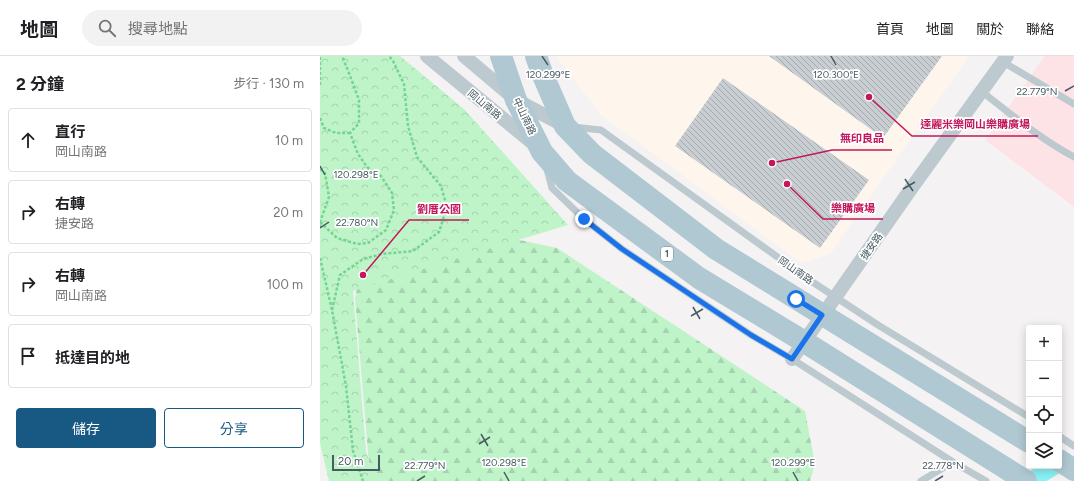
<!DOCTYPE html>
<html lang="zh-TW">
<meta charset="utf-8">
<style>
:root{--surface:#fff;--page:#f2f2f2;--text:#202124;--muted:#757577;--line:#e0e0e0;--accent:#175982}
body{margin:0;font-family:Figtree,"Noto Sans TC",sans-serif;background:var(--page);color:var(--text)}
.controls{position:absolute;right:12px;bottom:12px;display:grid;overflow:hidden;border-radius:4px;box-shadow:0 2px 10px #0003}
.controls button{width:36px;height:36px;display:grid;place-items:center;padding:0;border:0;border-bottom:1px solid var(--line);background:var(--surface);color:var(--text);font:20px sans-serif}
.scale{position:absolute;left:12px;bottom:10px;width:48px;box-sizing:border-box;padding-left:4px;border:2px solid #485a62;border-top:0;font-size:11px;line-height:14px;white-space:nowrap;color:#485a62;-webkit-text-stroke:3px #fff;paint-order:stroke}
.stop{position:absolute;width:12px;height:12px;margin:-9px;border:3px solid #1a73e8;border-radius:50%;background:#fff}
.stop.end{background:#1a73e8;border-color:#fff;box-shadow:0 1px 4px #0008}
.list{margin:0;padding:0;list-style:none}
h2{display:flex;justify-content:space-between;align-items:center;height:52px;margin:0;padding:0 16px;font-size:17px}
h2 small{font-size:13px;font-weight:400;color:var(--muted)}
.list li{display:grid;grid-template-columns:26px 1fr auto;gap:12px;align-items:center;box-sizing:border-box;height:64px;margin:0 8px 8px;padding:0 8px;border:1px solid var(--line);border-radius:4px}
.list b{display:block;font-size:15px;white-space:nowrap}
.list p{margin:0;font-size:13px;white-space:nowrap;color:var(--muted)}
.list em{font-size:13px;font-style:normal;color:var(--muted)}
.actions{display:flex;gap:8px;padding:12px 16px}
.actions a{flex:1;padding:9px 0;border:1px solid var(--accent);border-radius:4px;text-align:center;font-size:14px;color:var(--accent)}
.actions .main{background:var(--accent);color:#fff}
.icon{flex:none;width:22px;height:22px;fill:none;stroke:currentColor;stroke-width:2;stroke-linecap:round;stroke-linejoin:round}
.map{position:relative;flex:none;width:754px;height:425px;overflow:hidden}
header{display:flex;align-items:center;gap:24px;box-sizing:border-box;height:56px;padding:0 20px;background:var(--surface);border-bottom:1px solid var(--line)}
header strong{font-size:19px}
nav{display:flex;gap:22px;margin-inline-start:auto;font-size:14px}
.search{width:280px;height:36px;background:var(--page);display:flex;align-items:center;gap:10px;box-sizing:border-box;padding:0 14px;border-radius:22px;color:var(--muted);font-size:15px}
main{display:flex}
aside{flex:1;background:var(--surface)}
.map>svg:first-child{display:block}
</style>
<header>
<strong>地圖</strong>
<div class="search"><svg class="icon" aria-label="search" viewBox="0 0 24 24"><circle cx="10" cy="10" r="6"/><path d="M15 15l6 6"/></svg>搜尋地點</div>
<nav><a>首頁</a><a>地圖</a><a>關於</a><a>聯絡</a></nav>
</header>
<main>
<aside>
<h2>2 分鐘<small>步行 · 130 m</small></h2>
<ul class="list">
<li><svg class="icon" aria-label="ahead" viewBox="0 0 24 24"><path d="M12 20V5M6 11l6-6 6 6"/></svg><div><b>直行</b><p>岡山南路</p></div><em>10 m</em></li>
<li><svg class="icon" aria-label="right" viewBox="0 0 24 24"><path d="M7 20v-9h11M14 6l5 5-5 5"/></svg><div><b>右轉</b><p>捷安路</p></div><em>20 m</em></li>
<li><svg class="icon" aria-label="right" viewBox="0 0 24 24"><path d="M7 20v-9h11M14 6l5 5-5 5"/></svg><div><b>右轉</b><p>岡山南路</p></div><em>100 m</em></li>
<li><svg class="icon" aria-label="arrive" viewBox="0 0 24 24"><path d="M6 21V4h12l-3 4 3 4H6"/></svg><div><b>抵達目的地</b></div></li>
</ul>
<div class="actions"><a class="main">儲存</a><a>分享</a></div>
</aside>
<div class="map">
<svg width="754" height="425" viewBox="0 0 754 425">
<defs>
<pattern id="forest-firs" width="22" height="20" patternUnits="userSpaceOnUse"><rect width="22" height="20" fill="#bff4c9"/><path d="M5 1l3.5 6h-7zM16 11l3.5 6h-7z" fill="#a6d3af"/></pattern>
<pattern id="park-crowns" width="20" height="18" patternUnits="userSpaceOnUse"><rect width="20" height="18" fill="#bff4c9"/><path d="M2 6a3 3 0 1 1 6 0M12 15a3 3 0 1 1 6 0" fill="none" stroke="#a6d3af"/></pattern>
<pattern id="building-back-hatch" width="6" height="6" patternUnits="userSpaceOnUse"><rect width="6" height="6" fill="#c9ced2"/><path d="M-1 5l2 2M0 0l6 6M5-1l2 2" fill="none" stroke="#a5aaae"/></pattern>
</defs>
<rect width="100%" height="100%" fill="#f5f2f3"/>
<!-- commercial -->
<path fill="#fef6ed" d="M237,0H649L510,198L481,207L281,59L239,4Z"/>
<!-- medical -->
<path fill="#fde3e6" d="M725,0H754V151L665,84Z"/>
<!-- forest -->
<path fill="url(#forest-firs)" d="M181,180L237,192L485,355L495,408L490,425H52L50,420L35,243L39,219Z"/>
<!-- park -->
<path fill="url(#park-crowns)" d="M0,0H80L144,53L248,169L138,202L33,235L46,395L55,425H9L0,387Z"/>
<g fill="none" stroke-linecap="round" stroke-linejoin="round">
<!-- canal -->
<path stroke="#89f2f4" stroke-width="17" d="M710,425L735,410"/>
</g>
<!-- building -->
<path fill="url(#building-back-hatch)" d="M449,0H622L563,82Z
M403,22L549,124L500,192L355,90Z"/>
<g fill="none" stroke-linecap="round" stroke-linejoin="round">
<!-- path -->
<path stroke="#74d593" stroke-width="2.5" stroke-dasharray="3 2" stroke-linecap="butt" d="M0,29V0
M0,62L4,72L16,77H30
M0,113L5,117L9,141L0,166V172
M0,166L17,182L37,188L48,187L66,174L74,154L72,137L61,120L47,111L38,98L30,77L39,67V44L29,17L22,0
M0,202L12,254L26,330L33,395L43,425
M12,254L20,219L43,203L62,198L93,195L119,176L127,151L121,130L97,101L88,70L84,28L73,5L69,0"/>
<!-- lane -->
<path stroke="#bccacf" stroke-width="7" d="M683,6L754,48
M661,35C691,58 720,83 754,101
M253,71L281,74L488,223L558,269L709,361
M227,113L232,132L264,163L302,193L431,279L472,303L633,406L666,425
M739,380L754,390
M601,425L633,406"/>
<!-- street -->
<path stroke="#bccacf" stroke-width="14" d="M107,0L215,89
M144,0L196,44L245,70
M472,303L593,130L687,0"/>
<!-- primary -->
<path stroke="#b0c8d2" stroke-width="22" d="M181,0L196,44L222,96L247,125L379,222L483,285L706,425
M216,0L222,17L245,70L272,98L396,193L709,386
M739,404L754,414"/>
</g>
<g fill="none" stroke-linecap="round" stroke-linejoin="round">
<!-- route -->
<path stroke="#1a73e8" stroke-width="5" d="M264,163L302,193L431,279L472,303L502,259L476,243"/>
</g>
<!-- ticks -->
<path fill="none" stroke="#485a62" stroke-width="1.5" d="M222,0L228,9M511,0L516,9M745,35L754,30M0,110L5,119M585,123L593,135M583,133L595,126M0,172L9,166M373,251L380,263M371,260L383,253M161,378L168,390M159,388L170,381M184,416L189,425M473,416L478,425M97,425L105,420M615,425L623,420"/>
<g text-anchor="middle" stroke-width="3.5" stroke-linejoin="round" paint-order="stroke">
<!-- shield labels -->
<rect fill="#fff" stroke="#7f8c91" stroke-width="1" x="341" y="191" width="12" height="14" rx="3"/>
<g font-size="9" font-weight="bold" fill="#485a62">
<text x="347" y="201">1</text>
</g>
<!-- street labels -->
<g font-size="10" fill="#485a62" stroke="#fff">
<text transform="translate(165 48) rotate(40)" y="4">岡山南路</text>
<text transform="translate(205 60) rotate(64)" y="4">中山南路</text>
<text transform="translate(551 190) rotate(-55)" y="4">捷安路</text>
<text transform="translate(476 214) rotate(35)" y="4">岡山南路</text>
</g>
</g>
<g font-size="10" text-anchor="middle" fill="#485a62" stroke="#fff" stroke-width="3.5" stroke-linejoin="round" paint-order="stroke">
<text x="228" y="22">120.299°E</text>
<text x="516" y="22">120.300°E</text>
<text x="717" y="39">22.779°N</text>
<text x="36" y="122">120.298°E</text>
<text x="37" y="170">22.780°N</text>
<text x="184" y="410">120.298°E</text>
<text x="473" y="410">120.299°E</text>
<text x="105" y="413">22.779°N</text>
<text x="623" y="413">22.778°N</text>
</g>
<!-- callouts -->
<path fill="none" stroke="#c2185b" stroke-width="1.5" d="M549 41L592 80H718M452 107L512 94H572M467 128L503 163H563M43 219L89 164H149"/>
<g fill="#c2185b" stroke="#fff" stroke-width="1.5">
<circle cx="549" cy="41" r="4"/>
<circle cx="452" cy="107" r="4"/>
<circle cx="467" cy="128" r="4"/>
<circle cx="43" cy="219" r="4"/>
</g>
<g font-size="11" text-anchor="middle" font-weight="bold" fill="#c2185b" stroke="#fff" stroke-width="3.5" stroke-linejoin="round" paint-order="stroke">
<text x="655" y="72">達麗米樂岡山樂購廣場</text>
<text x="542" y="86">無印良品</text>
<text x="533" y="156">樂購廣場</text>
<text x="119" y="157">劉厝公園</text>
</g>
</svg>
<div class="controls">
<button>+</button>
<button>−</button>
<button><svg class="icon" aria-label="locate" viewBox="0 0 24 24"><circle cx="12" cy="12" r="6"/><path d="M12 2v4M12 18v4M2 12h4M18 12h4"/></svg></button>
<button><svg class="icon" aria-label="layers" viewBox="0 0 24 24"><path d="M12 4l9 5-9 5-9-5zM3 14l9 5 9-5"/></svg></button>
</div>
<div class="scale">20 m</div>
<div class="stop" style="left:476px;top:243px"></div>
<div class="stop end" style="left:264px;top:163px"></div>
</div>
</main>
